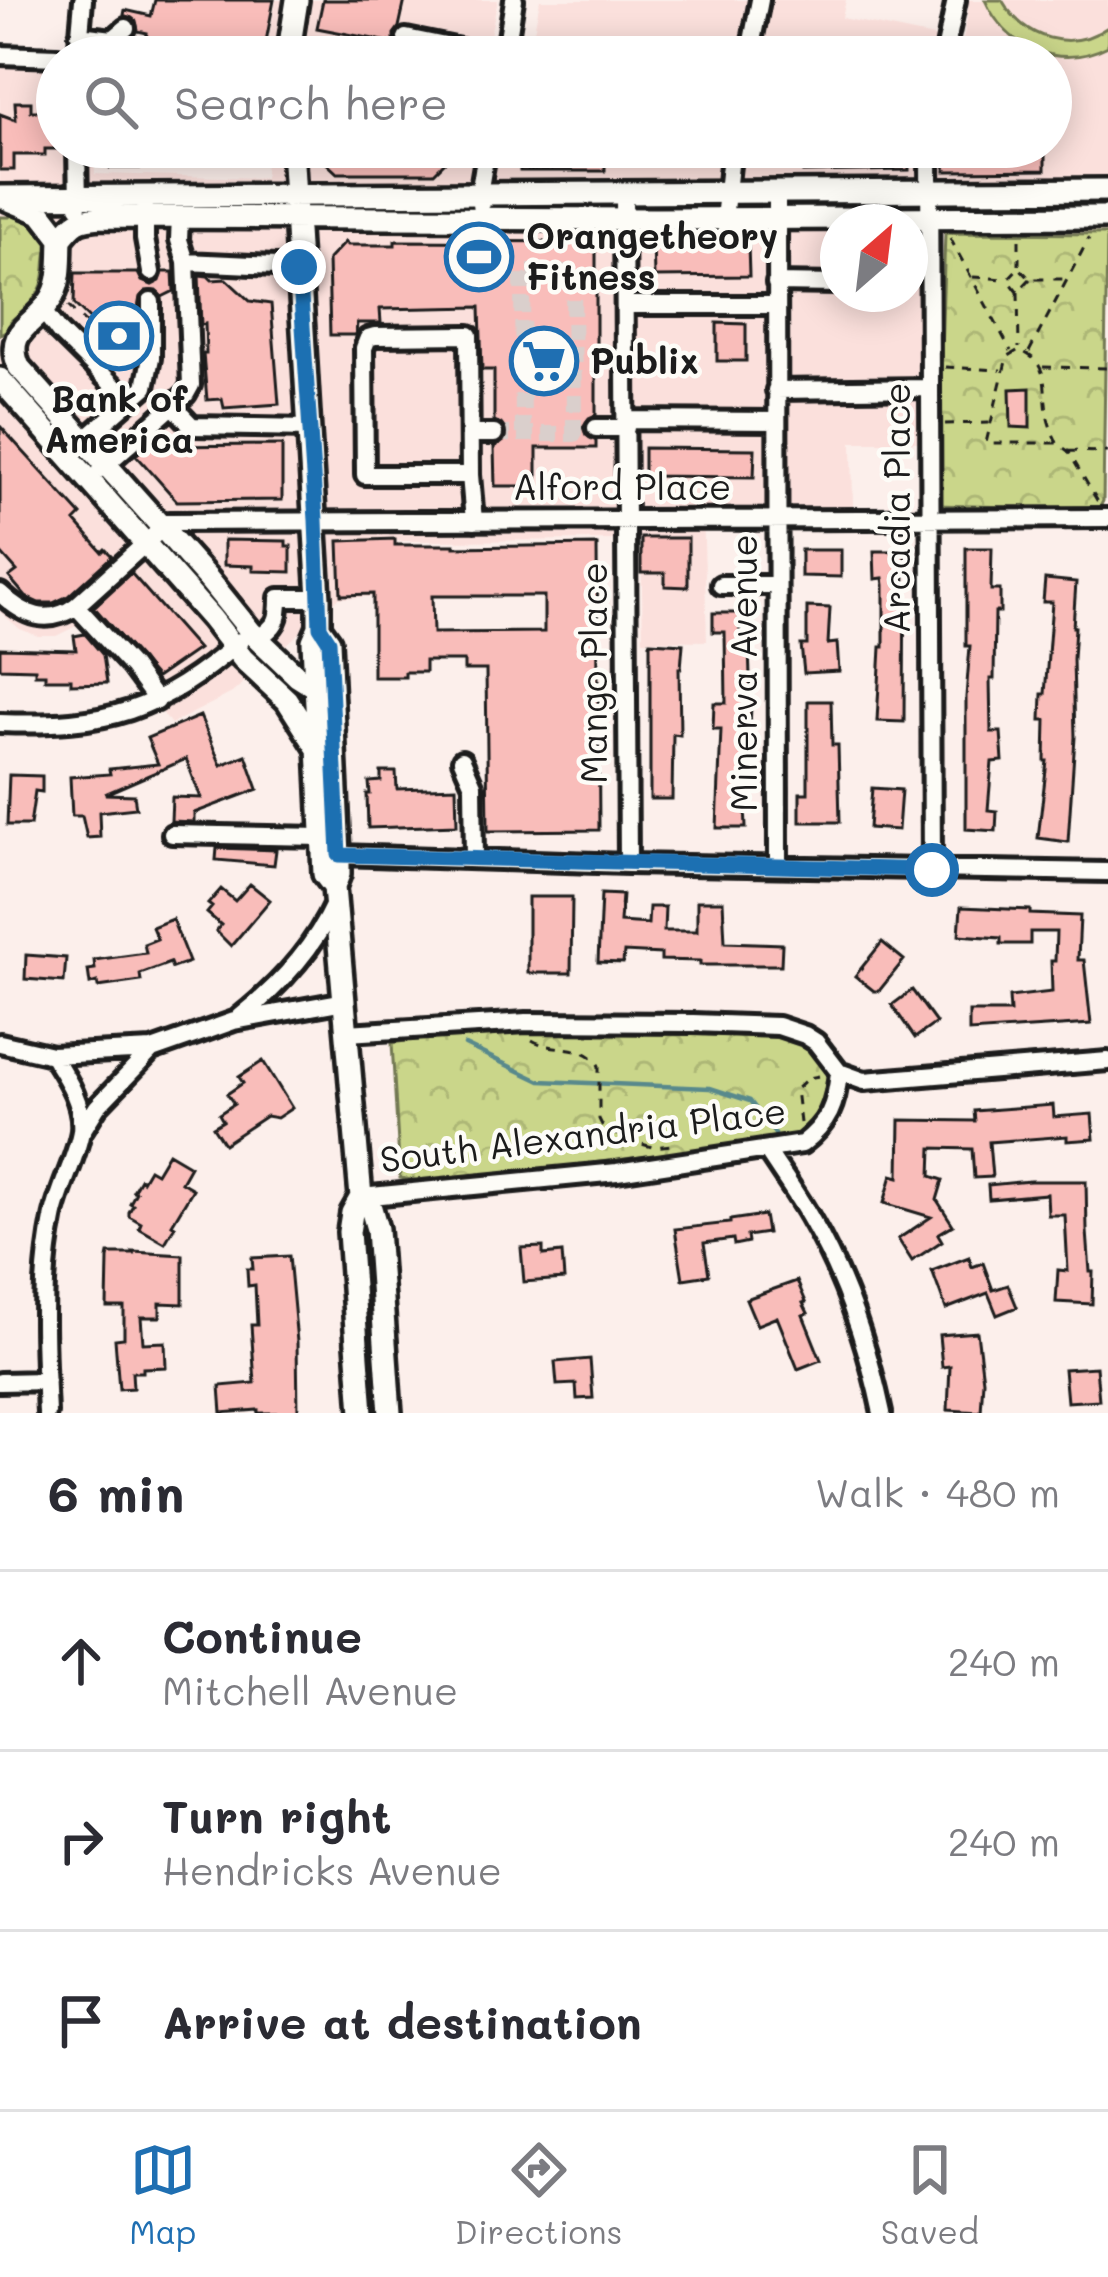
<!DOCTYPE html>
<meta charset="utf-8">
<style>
:root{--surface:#fff;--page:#f2f2f3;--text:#2b2b33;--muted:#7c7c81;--line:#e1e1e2;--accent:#1f6fb2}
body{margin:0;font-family:Mali,sans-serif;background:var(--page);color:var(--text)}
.compass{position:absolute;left:820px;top:204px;width:108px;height:108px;border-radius:50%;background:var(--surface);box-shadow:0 6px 30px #0003;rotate:28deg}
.stop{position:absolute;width:36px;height:36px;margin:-27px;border:9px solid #1f6fb2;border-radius:50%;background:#fff}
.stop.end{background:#1f6fb2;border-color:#fff;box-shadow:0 3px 12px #0008}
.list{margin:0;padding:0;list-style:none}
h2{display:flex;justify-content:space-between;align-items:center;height:156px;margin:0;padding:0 48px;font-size:51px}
h2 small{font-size:39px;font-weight:400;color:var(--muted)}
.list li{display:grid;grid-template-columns:78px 1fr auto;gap:36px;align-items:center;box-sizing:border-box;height:180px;padding:0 48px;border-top:3px solid var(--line)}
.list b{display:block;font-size:45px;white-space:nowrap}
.list p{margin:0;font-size:39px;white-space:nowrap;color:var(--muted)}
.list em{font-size:39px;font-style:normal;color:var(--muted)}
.icon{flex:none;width:66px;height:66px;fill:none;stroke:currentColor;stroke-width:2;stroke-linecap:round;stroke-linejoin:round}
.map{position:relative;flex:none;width:1108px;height:1413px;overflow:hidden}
.search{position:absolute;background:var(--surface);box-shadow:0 6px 30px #0003;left:36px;right:36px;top:36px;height:132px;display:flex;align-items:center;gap:30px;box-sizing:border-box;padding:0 42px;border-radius:66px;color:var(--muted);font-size:45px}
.sheet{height:696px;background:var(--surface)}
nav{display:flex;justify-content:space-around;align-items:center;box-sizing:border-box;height:168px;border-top:3px solid var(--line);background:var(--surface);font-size:33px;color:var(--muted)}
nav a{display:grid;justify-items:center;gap:6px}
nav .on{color:var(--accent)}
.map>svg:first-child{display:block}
</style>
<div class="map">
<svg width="1108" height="1413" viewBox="0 0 1108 1413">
<defs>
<pattern id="park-crowns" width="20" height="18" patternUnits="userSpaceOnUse" patternTransform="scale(3)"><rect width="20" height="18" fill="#cad68a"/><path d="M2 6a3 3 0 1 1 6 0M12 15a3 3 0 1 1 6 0" fill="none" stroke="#adb776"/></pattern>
</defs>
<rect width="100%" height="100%" fill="#fcefeb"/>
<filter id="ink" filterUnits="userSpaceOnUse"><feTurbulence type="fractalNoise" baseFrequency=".00833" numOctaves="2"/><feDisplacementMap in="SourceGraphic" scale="24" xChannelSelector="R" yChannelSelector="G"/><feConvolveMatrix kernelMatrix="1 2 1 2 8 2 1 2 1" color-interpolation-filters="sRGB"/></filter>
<g filter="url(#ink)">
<!-- built -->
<path fill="#fbe0dc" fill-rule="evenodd" d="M276,0H498L485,57H265Z
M540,0H846L842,18L938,38L930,57H529Z
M945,0H1108V234H918L920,442H852L853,507L703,508L707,641L643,640L641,540L397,541V596L339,598L232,693L171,724L107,645L80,624L56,636H38L20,629L0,612V52L88,56L57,57V147H93L95,174L265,178V147H1051V57H960L969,6ZM838,222H910V294H838Z"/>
<!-- park -->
<path fill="url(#park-crowns)" stroke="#737953" stroke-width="3" d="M17,210L29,214L51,241C43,255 47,266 43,281C39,298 24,309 11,321L15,326L0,334V217H9Z
M945,233L1107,234L1103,501L1100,507L1086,509L936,505Z
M691,1028L777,1030L811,1045L833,1073C826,1115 826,1123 785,1139L430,1183L400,1178L392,1043L445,1035Z"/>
<!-- garden -->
<path fill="#cad68a" stroke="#737953" stroke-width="3" d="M985,0H1002C1024,39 1070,53 1108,27V46C1059,71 1007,49 985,0Z"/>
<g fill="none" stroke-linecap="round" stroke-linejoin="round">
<!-- stream -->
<path stroke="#58898c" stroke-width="4.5" d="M465,1045L540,1081L710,1088L750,1101L775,1134"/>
</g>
<!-- building -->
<path fill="#f9bdba" stroke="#1c1c1c" stroke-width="3" fill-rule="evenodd" d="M155,0H274L263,57H142L147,33L138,31L136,21L124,15L125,10L151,16Z
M323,0H405L399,27L394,34V43L317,28Z
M15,102H31V111H57V149H45V155H14V170H0V114L16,120Z
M100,147H159L160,161L149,160V168H110V161L100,160Z
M450,147V157L434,173H337L321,158L320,149Z
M519,147H605V171H520Z
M761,147H909V170L803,172V160H761Z
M947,147H1045V170L945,171Z
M395,241L596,242V415L589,418L583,427L586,435L596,441V448H537V486H495L494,447L504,441L507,433L501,424L494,421V370H482L480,307L380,309L381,323H357L356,335H330L328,260L345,242L348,245H395Z
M653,241H739V244H748L749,276L654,277Z
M163,272H173L174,291L162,297L156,291H146L140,297L138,308L131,311V360L74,304L75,273H138L142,281L152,285L160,281Z
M199,275L208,276L212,280L226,279L250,301L271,304L279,404L224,408L222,399L207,400L203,354H206L205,324L201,325Z
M717,323L746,324V361H717Z
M1030,388V428L1011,427L1010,389Z
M0,426L81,515L75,521L102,552L105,549L112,556L68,596L53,603H39L26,597L9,577L17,571L0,552Z
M153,440L160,446L282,445V500L177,501L136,455Z
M644,448L755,449L754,477L644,476Z
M641,538H688V587L665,586V573H641Z
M395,539V545H454V547L597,545L599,830L488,831L486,670H464V661H425V672H405V677H373V594L341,595L339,541ZM432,596H544V632L433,633Z
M224,540L286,541V546H291V572L253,571V566L224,565Z
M966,548H992L991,590H1000V612H995L994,679H990L991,732H1001L1003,761L992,762L988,810L997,811L996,831L966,829V697L970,646H966Z
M801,550H841V577L801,576Z
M874,551H905L904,722L877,721L881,647H884V585L883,578L875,579Z
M131,573L198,649L156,678L94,607Z
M1045,579L1076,582L1073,627H1075L1073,659L1075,737L1068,842L1038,838L1047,761H1045L1046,720H1041L1042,694H1045L1052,602H1043Z
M807,607L830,608L828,644L837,643L839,671L804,673L801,645H807Z
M713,613H740V649H749L751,704L748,780H744L746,828H717L721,729H713L714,703H726L725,632H713Z
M85,634L103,655L107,683L71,684V679H45V674H35V669L0,668V648L76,650L74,636Z
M650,642L683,644L681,668H679L680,735L673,734L672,799H650Z
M808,701H831L832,745H838L840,822H800V793H808Z
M200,716L221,765L246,755L258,789L194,813V822L171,821L172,797L201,798L186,759L105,794L134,795L136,808L99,812L100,837L87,838L82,816H72L70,777L110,774L109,769L158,764L147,738Z
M381,772H396L397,789L456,787L457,825L368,828L367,794H370L369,782L381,781Z
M9,775L42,776V792L35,791L30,825H7Z
M872,788L901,790L898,830L869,828Z
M217,848L276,850L274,865L216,860Z
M250,884L270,900L231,946L216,931L221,925L207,913L212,907L208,904L221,889L235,901Z
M601,894L622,895L620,922L648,924L649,907H665L664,931H697V901H723L725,942L782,944L781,965H700V961L661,960V954L624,952L623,963L598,962Z
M528,897H572L571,973H528Z
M961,907L1030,910V914L1080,916L1078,960H1084L1091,1024L969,1032V1012H1010L1009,997L1052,992L1051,961H1055L1056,932H1030V944H1001V938L959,935Z
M172,919L189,962L172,968L170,963L140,974L141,981L98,987L97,982L90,984L88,970L95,969L94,960L146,953L144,944L157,939L152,927Z
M882,942L904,960L879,991H874L855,976Z
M26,955L66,958L64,982L25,979Z
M912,990L936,1023L915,1038L892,1005Z
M263,1061L292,1108L277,1118L266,1116L224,1144L213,1127L223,1121L219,1114L234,1104L227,1094L243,1083L239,1077Z
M1053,1105L1054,1117L1092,1114L1094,1139L1067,1141V1136L989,1142L992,1177L974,1178L972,1149L932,1148L931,1176L943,1180L937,1200L953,1225L938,1234L942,1241L912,1261L898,1239L931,1217L884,1203L892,1175L899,1177L900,1120L975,1121L974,1111Z
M168,1153L190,1166L181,1182L193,1189L172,1224L175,1226L165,1243L139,1228L141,1223L129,1216V1212L133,1205L130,1203L136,1192L133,1191L140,1179L142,1181L149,1169L156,1173Z
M1030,1181H1086L1087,1231L1090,1272H1093L1092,1304L1056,1302L1058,1270L1068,1271L1065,1215H1048L1047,1194L989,1199L988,1185Z
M764,1215L767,1233L747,1236L748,1242L734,1245L733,1239L704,1243L709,1275L683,1279L675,1229L730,1223V1220Z
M543,1247V1255L562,1253L564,1279L524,1282L521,1248Z
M133,1252L183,1255V1304L160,1303V1317H141L143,1343L165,1342L166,1367L143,1368V1372H132L133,1388L119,1389L115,1339L124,1338V1307H107L108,1259L109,1254H134Z
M289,1256L297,1342L298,1413H258V1410L222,1413L220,1386L255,1383L251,1325H257L255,1285L248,1286L247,1269H253L252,1258Z
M969,1257L972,1267L983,1263L993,1290L1008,1285L1017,1307L997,1315L988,1293L946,1309L932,1271Z
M797,1281L806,1302L803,1303L808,1313L803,1315L821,1360L798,1369L777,1317L757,1325L746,1299Z
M977,1332L983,1380L981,1412L948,1410L950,1366L942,1367L939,1335Z
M590,1359L593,1398L577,1399L576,1384L557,1385L555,1362Z
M1096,1367L1099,1400L1067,1402L1064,1369Z"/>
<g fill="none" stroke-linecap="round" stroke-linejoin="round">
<!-- minor-tunnel -->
<path stroke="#dacfcc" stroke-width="16" stroke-dasharray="16 8" stroke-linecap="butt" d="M494,434H574V428H577
M523,434L522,272H573L574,428"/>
<defs>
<path id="minor" d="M79,35L113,39L126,28
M406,38L499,57
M0,55L57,57
M78,57L83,0
M505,57L514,0
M749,57L760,0
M944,57L956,0
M77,147L78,206
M929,147L932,870
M777,193L778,865
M624,194L628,864
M145,208V239L151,272
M482,219L479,194L487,147
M724,219L732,147
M186,262L299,267
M776,283L838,284
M625,305H776
M43,311L59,332L129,401
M776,390L929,388
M173,406L192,426L310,428
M626,420L776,421
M596,428H626
M470,434H494
M79,445L145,387L151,358V302
M101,469L186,394L191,385L186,262L179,240L180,217
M470,475H365L364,348L368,338L375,336L469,335L470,475L474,521
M721,585H777
M0,593C24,616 48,626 76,606L132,667L157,701
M76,606L169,522L1108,518
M258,639C277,624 279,622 279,598H319
M0,723C107,727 159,712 240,641
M462,760L473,785L474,859
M172,834L322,837
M339,855L628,864L1108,872
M240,1017C279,986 313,950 334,904
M347,1033L526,1022L693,1023L778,1026L805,1035L816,1042L839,1072
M0,1043L52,1055L152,1050L234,1021L345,1001
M839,1072L864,1081L1108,1061
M82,1131L97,1107L151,1051
M767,1151C782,1174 799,1197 812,1221C846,1280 868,1347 882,1413
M361,1197L617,1172L802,1144C829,1123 836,1105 839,1072
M0,1382L46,1381
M47,1413C44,1349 40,1282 53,1219C58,1191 77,1157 81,1131C84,1103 66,1077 52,1055"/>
<path id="major" d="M288,57L297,0
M292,147L319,598V627L313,641L324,874L334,887
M0,197L1108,190
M7,199L41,213L61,239C60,258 62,279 53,296C38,325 3,328 19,367L209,580L251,632L297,676L321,691
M61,239C75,221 78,219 101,217L655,219L1108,217
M0,379L211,618L243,659L287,700L316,746
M319,627L329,641L339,855V874L334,887L361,1197L371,1208L377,1229L390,1413
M361,1197L352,1213L349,1232L362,1413"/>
</defs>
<!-- minor casing -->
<use href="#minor" stroke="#1c1c1c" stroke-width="26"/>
<!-- major casing -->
<use href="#major" stroke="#1c1c1c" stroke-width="30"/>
<!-- path -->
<path stroke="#1c1c1c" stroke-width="3" stroke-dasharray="9 9" stroke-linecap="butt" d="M950,238L1011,351
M1019,239V265
M973,277L1006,279
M1030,279L1018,292L1008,279L1019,267L1030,279H1064
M1018,292L1019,348
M68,306L130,367
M1029,352L1089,238
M945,367L1001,370
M1043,367L1108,368
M945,424L989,423
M1057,443C1053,433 1048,423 1047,412C1043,385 1050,363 1019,350L1007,357L986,443H1057L1068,451L1098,502
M1068,451L1108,452
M532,1040C554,1053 587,1042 599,1066V1119L602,1125L607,1131L642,1144L652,1147L672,1145
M800,1123L796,1089L808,1078L819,1076"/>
<!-- minor -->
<use href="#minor" stroke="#fdfcf7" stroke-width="16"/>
<!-- major -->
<use href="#major" stroke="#fdfcf7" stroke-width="21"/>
</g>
</g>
<g fill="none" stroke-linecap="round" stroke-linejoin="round" filter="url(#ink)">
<!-- route -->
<path stroke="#1f6fb2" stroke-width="15" d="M299,267L316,520L320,627L329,641L339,855L932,870"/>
</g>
<!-- icons -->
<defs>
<symbol id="stadium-ring" viewBox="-11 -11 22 22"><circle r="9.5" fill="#fdfcf7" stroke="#1f6fb2" stroke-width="1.5"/><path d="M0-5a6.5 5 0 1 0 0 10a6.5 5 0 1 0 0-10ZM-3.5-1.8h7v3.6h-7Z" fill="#1f6fb2"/></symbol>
<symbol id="bank-ring" viewBox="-11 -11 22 22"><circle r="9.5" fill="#fdfcf7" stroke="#1f6fb2" stroke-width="1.5"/><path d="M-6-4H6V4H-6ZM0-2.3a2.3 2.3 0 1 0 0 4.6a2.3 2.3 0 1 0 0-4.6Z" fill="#1f6fb2"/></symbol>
<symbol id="supermarket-ring" viewBox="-11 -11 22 22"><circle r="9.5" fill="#fdfcf7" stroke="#1f6fb2" stroke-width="1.5"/><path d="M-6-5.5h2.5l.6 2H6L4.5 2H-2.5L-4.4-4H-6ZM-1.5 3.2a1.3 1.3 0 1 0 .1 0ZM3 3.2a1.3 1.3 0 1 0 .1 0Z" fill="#1f6fb2"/></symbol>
</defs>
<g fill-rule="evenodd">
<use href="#stadium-ring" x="441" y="219" width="76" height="76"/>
<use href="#bank-ring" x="81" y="298" width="76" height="76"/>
<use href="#supermarket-ring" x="506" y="323" width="76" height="76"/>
</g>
<g text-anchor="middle" stroke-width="9" stroke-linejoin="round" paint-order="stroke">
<!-- poi labels -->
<g font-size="36" font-weight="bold" fill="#1c1c1c" stroke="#fdfcf7" text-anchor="start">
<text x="526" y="249">Orangetheory<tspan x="526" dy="41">Fitness</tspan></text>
<text x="590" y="374">Publix</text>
<text x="119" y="412" text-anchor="middle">Bank of<tspan x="119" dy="41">America</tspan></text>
</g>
<!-- street labels -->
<g font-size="36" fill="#1c1c1c" stroke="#fdfcf7">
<text x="622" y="500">Alford Place</text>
<text transform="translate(897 508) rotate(-90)" y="13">Arcadia Place</text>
<text transform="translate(594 673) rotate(-90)" y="13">Mango Place</text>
<text transform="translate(744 673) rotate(-90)" y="13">Minerva Avenue</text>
<text transform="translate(583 1135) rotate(-7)" y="13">South Alexandria Place</text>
</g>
</g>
</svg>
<svg class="compass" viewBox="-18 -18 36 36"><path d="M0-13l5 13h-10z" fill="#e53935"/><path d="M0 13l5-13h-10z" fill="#7c7c81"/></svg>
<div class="stop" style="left:932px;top:870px"></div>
<div class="stop end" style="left:299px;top:267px"></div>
<div class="search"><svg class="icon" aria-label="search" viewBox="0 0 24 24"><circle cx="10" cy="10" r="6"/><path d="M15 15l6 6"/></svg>Search here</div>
</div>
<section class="sheet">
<h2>6 min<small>Walk · 480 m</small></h2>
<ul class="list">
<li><svg class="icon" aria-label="ahead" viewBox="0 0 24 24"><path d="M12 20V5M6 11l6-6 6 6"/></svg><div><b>Continue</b><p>Mitchell Avenue</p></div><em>240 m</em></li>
<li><svg class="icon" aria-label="right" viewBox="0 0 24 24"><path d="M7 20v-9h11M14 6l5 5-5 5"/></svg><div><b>Turn right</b><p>Hendricks Avenue</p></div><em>240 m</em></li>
<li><svg class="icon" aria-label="arrive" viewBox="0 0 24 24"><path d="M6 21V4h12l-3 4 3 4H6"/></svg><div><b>Arrive at destination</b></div></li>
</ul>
</section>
<nav>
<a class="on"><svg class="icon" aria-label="map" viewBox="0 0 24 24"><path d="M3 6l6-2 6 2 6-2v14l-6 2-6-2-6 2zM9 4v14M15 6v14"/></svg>Map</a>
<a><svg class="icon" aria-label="directions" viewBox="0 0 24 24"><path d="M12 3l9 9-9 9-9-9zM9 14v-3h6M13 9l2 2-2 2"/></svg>Directions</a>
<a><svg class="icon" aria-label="saved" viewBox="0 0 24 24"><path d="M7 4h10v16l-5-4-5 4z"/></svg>Saved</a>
</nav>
